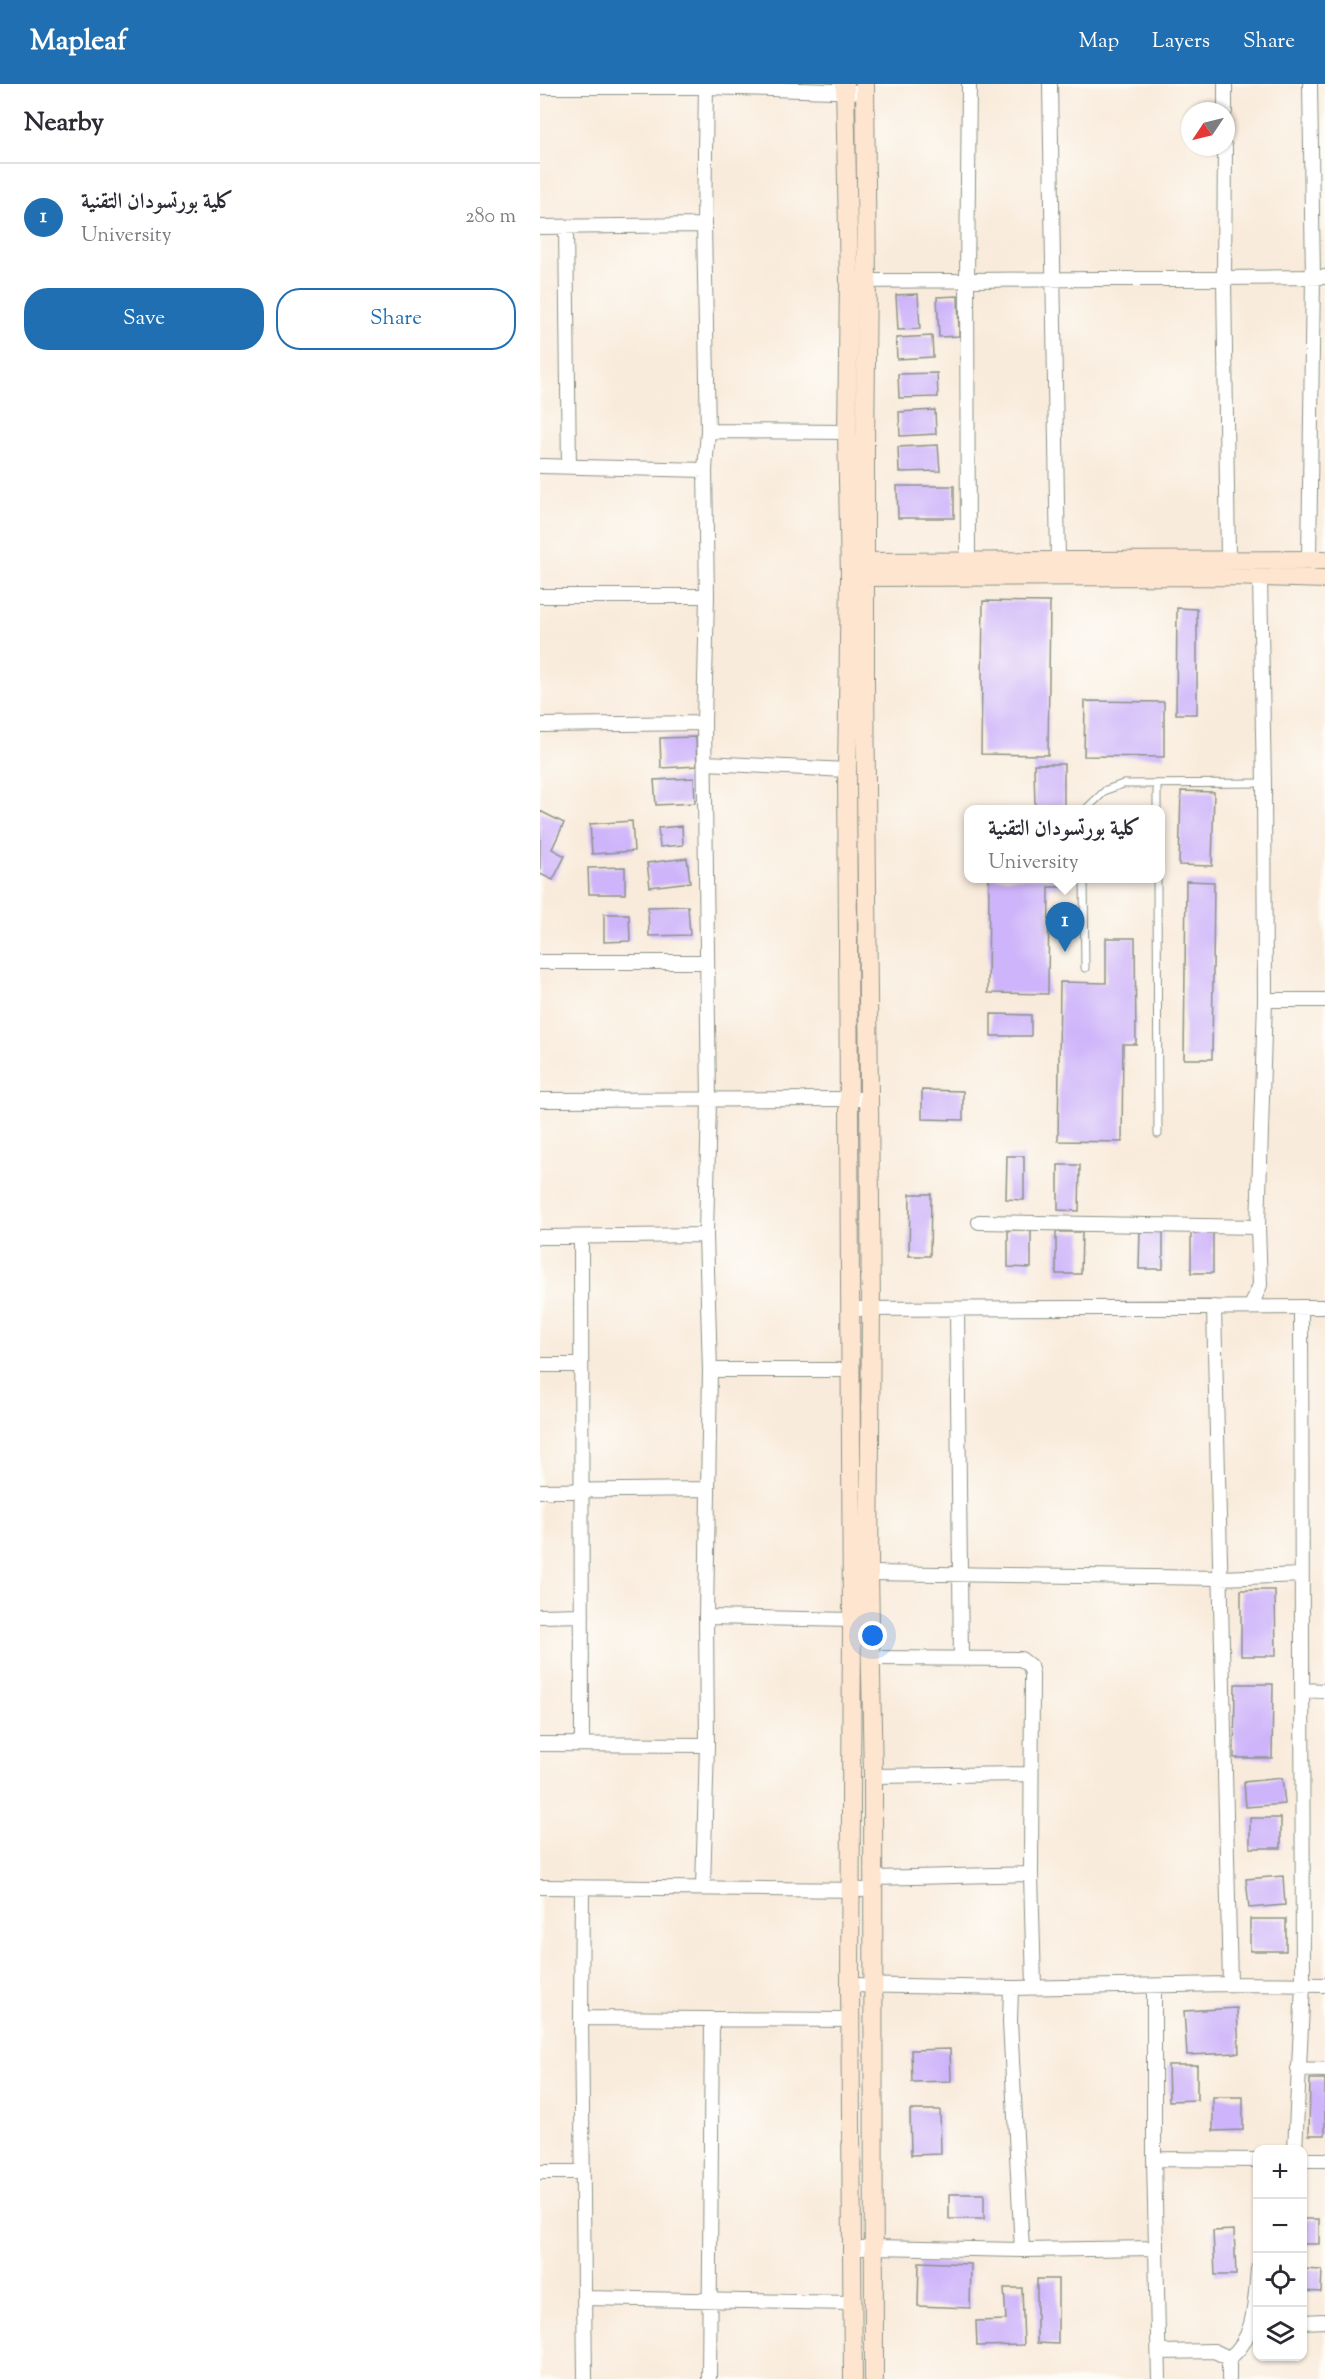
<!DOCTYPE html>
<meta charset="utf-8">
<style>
:root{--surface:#fff;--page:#f7f7f7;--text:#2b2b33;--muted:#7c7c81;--line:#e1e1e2;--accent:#1f6fb2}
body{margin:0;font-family:"Sorts Mill Goudy",Amiri,serif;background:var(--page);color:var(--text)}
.controls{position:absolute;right:18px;bottom:18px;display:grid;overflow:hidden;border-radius:12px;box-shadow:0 2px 4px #0004}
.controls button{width:54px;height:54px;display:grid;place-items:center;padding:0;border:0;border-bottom:2px solid var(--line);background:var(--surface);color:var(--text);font:30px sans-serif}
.compass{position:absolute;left:641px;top:18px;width:54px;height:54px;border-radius:50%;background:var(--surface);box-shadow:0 2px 4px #0004;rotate:235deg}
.you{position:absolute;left:333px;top:1552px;width:21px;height:21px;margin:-15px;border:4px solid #fff;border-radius:50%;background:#1a73e8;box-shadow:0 0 0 9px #1a73e833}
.badge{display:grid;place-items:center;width:39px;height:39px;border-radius:50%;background:var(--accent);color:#fff;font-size:20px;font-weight:700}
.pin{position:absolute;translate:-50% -50px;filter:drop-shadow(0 2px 3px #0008)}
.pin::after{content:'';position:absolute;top:32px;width:21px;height:18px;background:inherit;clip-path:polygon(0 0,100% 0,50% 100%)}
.popup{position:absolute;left:424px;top:721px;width:201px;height:78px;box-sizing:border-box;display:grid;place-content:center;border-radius:12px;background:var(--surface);filter:drop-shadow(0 2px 4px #0005);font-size:20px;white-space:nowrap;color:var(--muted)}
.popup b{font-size:22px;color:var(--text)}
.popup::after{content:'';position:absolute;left:50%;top:100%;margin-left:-12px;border:12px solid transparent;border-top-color:var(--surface)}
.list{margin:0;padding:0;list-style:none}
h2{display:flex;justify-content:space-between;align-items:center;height:78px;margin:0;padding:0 24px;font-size:26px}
h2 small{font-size:20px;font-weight:400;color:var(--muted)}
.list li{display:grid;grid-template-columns:39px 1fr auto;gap:18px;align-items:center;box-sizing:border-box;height:108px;padding:0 24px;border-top:2px solid var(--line)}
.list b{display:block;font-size:22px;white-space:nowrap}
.list p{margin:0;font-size:20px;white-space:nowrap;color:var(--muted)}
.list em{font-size:20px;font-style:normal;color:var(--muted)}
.actions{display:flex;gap:12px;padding:18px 24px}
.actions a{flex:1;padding:14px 0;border:2px solid var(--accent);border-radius:24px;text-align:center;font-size:21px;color:var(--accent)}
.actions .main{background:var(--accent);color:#fff}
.icon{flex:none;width:33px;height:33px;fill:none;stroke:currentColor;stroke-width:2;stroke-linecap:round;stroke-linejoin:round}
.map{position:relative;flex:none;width:785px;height:2295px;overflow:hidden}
header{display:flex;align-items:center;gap:36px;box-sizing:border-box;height:84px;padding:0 30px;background:var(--accent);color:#fff}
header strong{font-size:28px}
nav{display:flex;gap:33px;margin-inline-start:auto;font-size:21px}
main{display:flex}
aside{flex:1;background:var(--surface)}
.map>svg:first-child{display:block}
</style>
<header>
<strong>Mapleaf</strong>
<nav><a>Map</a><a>Layers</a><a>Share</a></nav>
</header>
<main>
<aside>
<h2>Nearby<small></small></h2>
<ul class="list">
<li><span class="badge">1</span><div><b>كلية بورتسودان التقنية</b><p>University</p></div><em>280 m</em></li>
</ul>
<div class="actions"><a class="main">Save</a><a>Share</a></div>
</aside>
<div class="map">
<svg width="785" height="2295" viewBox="0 0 785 2295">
<rect width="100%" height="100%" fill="#fdfcf7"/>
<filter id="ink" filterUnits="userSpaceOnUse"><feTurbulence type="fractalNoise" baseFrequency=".0167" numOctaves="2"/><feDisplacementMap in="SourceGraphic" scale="12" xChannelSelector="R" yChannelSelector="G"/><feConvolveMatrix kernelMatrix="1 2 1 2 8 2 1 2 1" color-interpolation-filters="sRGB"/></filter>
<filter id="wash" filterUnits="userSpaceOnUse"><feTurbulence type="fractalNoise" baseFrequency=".008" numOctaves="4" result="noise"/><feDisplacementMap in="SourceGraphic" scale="24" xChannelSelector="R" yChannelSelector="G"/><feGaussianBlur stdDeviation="1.35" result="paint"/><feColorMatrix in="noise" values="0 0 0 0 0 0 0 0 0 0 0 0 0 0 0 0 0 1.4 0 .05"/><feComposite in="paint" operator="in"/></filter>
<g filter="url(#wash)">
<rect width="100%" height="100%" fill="#f9ebdb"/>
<g id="blocks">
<!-- building -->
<path fill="#ceb4fa" d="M378,210L380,245L358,246L356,211Z
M418,212L419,252L399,253L397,213Z
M392,252L393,273L357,275L356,254Z
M397,289L398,313L359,314L358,290Z
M395,326L396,350L360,352L359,328Z
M398,361L400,387L359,388L358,363Z
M357,402H414V434H358Z
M443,517L510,518L508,671L441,670Z
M637,524L657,525V630H636Z
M545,617L624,618V673L544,672Z
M156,653L157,682L121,684L120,654Z
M494,680H524V726H495Z
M154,694L155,719L116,721L114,696Z
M641,707L674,708L672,782L639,781Z
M0,727L24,739L12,765L25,772L13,796L0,790Z
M92,737L94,767L52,770L50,740Z
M142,742L143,761L120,763L118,744Z
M147,774L150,798L110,803L107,779Z
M85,783V810H49L48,784Z
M449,794H526V803H509L508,910L448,909Z
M646,797L674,798L672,975H644Z
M148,822L150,851L109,852L108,823Z
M64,830H89L90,857L64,858Z
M566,854H595L596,960H583L582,1058L518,1057L520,898L566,899Z
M451,930L491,931V952H451Z
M382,1006L423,1007V1036L382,1035Z
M467,1072H484V1116L466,1115Z
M518,1081H540L539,1127L518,1126Z
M370,1110H391L390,1172H369Z
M600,1145H623V1185H599Z
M468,1146H491V1184L468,1183Z
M516,1148H542L541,1190H516Z
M651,1148L673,1149V1189H651Z
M701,1506H735L736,1572H701Z
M695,1600H733L732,1674H694Z
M742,1694L745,1720L706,1723L704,1698Z
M710,1734H741V1764H710Z
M743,1792L745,1821L709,1824L706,1795Z
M710,1835H746V1867H710Z
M697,1924L699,1969L647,1971L644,1927Z
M410,1965L411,1997L372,1998L371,1966Z
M628,1981H657V2016L629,2017Z
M770,1995H785V2051H769Z
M673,2013H703V2046L673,2047Z
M370,2026H400L401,2070L371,2071Z
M409,2110H444V2135H409Z
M762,2135H779V2160H762Z
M694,2146L696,2191H675L673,2147Z
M379,2178L431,2180L430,2224L378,2222Z
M762,2185L782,2186L781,2208L762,2207Z
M497,2195H518V2260L497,2259Z
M464,2204H482L484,2261L437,2262L436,2237L466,2236Z"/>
</g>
</g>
<g filter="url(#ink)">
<use href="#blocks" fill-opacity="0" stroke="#8c9488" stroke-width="1.5"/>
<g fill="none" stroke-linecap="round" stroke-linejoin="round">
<defs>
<path id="lane" d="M617,700V726
M545,726L566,706L583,700L724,699
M544,794L545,884
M617,794L618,1050"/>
<path id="street" d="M510,0L518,477
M0,3H166L325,8
M685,27V0
M685,63L684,195L688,475
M0,143L164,141
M26,144L29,382
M319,197L785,193
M168,347L307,348
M0,382L165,386
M769,475L773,193L770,0
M428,476L427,195L429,0
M0,512H167
M0,641L164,639
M166,679L307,686
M0,878H167
M725,916H785
M0,1016L329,1015
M439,1138L718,1143
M0,1153L166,1151
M41,1154L42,1659
M674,1223L690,1900
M711,1223L720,1201L718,1143L725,916L724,699L720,494
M309,1225L785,1223
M417,1226L421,1575
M0,1281H41
M170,1286H310
M0,1407L168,1405
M329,1489L681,1494L761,1491
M0,1532L42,1531
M166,1533L312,1536
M331,1574L481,1575L490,1582L492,1590L491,1790L494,1903
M762,1606L785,1607
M0,1660L167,1661
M333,1692L491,1690
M333,1794L491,1790
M0,1803L333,1806
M42,1804L41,1934L45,2295
M163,1804L167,1661L166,1533L170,1286L166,1151L169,1016L164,639L167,512L165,386L168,347L164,141L166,0
M310,1901L471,1904L690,1900L785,1901
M614,1902V2075L619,2295
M471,1904L470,1938L482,2166
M41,1934L310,1936
M758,1985L785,1986
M755,2066L763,1901L761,1223
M614,2075L718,2076
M762,2076H785
M0,2088H43
M311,2165L334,2163L482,2166L615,2164
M45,2214L312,2219
M762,2238L785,2237
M620,2268L674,2267L689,2274
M689,2274C716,2255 715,2215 718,2185
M689,2274V2295
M169,2295L172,1936"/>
<path id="secondary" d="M305,0L309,197L307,348L310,493L307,686L312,1536L310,1901L313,2295
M325,0L327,197L325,358V597L331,1225L329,1489L333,1692L334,2295
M316,478L785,476
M314,493L687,492L785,495"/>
</defs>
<!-- lane casing -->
<use href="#lane" stroke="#8c9488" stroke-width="9"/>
<!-- street casing -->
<use href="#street" stroke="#8c9488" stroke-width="16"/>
<!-- secondary casing -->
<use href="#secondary" stroke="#8c9488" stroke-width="20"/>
<!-- lane -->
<use href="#lane" stroke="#fff" stroke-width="7"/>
<!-- street -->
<use href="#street" stroke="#fff" stroke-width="14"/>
<!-- secondary -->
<use href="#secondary" stroke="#fde5d0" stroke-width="18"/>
</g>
</g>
</svg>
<div class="controls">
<button>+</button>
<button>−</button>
<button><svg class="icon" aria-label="locate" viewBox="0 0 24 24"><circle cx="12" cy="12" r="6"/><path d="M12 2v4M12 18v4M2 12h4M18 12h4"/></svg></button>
<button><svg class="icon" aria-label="layers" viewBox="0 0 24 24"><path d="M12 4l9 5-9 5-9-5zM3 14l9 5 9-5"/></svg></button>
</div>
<svg class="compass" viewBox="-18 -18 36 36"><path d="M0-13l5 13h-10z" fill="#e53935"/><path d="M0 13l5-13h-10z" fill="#7c7c81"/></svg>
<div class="you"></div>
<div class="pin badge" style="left:525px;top:868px">1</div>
<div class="popup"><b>كلية بورتسودان التقنية</b>University</div>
</div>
</main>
